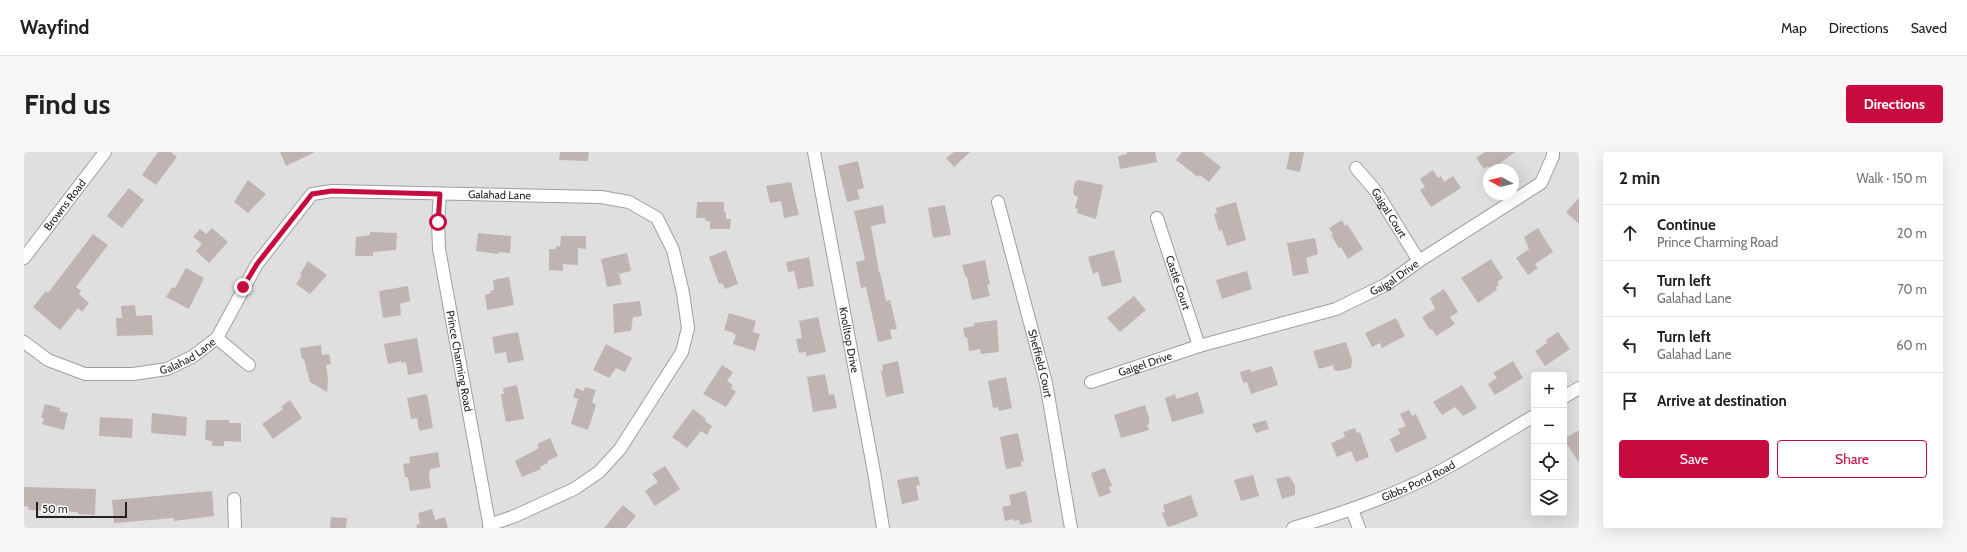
<!DOCTYPE html>
<meta charset="utf-8">
<style>
:root{--surface:#fff;--page:#f6f6f6;--text:#202124;--muted:#757577;--line:#e0e0e0;--accent:#c80b3f}
body{margin:0;font-family:Cabin,sans-serif;background:var(--page);color:var(--text)}
.controls{position:absolute;right:12px;bottom:12px;display:grid;overflow:hidden;border-radius:4px;box-shadow:0 4px 16px #0002}
.controls button{width:36px;height:36px;display:grid;place-items:center;padding:0;border:0;border-bottom:1px solid var(--line);background:var(--surface);color:var(--text);font:20px sans-serif}
.compass{position:absolute;left:1459px;top:12px;width:36px;height:36px;border-radius:50%;background:var(--surface);box-shadow:0 4px 16px #0002;rotate:278deg}
.scale{position:absolute;left:12px;bottom:10px;width:91px;box-sizing:border-box;padding-left:4px;border:2px solid #222;border-top:0;font-size:11px;line-height:14px;white-space:nowrap;color:#222;-webkit-text-stroke:3px #fff;paint-order:stroke}
.stop{position:absolute;width:12px;height:12px;margin:-9px;border:3px solid #c80b3f;border-radius:50%;background:#fff}
.stop.end{background:#c80b3f;border-color:#fff;box-shadow:0 1px 4px #0008}
.list{margin:0;padding:0;list-style:none}
h2{display:flex;justify-content:space-between;align-items:center;height:52px;margin:0;padding:0 16px;font-size:17px}
h2 small{font-size:13px;font-weight:400;color:var(--muted)}
.list li{display:grid;grid-template-columns:26px 1fr auto;gap:12px;align-items:center;box-sizing:border-box;height:56px;padding:0 16px;border-top:1px solid var(--line)}
.list b{display:block;font-size:15px;white-space:nowrap}
.list p{margin:0;font-size:13px;white-space:nowrap;color:var(--muted)}
.list em{font-size:13px;font-style:normal;color:var(--muted)}
.actions{display:flex;gap:8px;padding:12px 16px}
.actions a{flex:1;padding:9px 0;border:1px solid var(--accent);border-radius:4px;text-align:center;font-size:14px;color:var(--accent)}
.actions .main{background:var(--accent);color:#fff}
.icon{flex:none;width:22px;height:22px;fill:none;stroke:currentColor;stroke-width:2;stroke-linecap:round;stroke-linejoin:round}
.map{position:relative;flex:none;width:1555px;height:376px;overflow:hidden;border-radius:4px}
header{display:flex;align-items:center;gap:24px;box-sizing:border-box;height:56px;padding:0 20px;background:var(--surface);border-bottom:1px solid var(--line)}
header strong{font-size:19px}
nav{display:flex;gap:22px;margin-inline-start:auto;font-size:14px}
.intro{display:flex;align-items:center;justify-content:space-between;box-sizing:border-box;height:96px;padding:0 24px}
h1{margin:0;font-size:28px}
.button{padding:10px 18px;border-radius:4px;background:var(--accent);color:#fff;font-size:14px;font-weight:700}
main{display:flex;gap:24px;padding:0 24px}
aside{flex:1;background:var(--surface);border-radius:4px;box-shadow:0 4px 16px #0002}
.map>svg:first-child{display:block}
</style>
<header>
<strong>Wayfind</strong>
<nav><a>Map</a><a>Directions</a><a>Saved</a></nav>
</header>
<div class="intro"><h1>Find us</h1><a class="button">Directions</a></div>
<main>
<div class="map">
<svg width="1555" height="376" viewBox="0 0 1555 376">
<rect width="100%" height="100%" fill="#f1ece9"/>
<!-- residential -->
<path fill="#e0dfdf" fill-rule="evenodd" d="M0,0H1555V376H0ZM1465,18H1489V42H1465ZM1510,223H1540V361H1510Z"/>
<!-- building -->
<path fill="#bfb4b2" d="M134,0H147L153,5L132,33L118,23Z
M256,0H291L262,14Z
M536,0H565L564,9L535,8Z
M930,0H946L930,15L922,6Z
M1103,0H1131L1133,10L1096,17L1094,4L1103,2Z
M1158,0H1178L1197,15L1185,30L1176,23L1174,25L1152,8Z
M1266,0H1280L1276,20L1262,17Z
M1461,0H1491L1475,12H1472L1466,16L1464,14L1460,17L1452,6Z
M834,9L840,36L833,38L836,47L823,50L814,14Z
M1409,18L1414,26L1417,24L1420,30L1429,24L1437,36L1407,55L1396,38L1401,35L1396,27Z
M224,28L242,42L224,61L210,50Z
M1055,28L1079,33L1072,67L1053,61L1054,57L1051,56L1054,45L1050,43L1049,38L1051,30Z
M767,30L775,63L760,66L757,49L746,51L742,34Z
M105,36L120,48L98,76L83,64Z
M1555,46V72L1542,60Z
M673,50H700V60H702V67H707L706,77H686V69H682L681,66H672Z
M1212,50L1222,88L1203,94L1198,78L1195,79L1190,62L1193,61L1192,56Z
M859,53L862,71L847,74L855,120H856L862,149L866,148L873,177L866,178L868,187L854,190L842,135L837,136L832,110L841,108L830,59Z
M921,53L927,83L909,86L904,56Z
M1318,68L1321,74L1323,72L1339,97L1324,107L1317,95L1315,96L1307,83L1309,82L1305,76Z
M188,76L204,90L185,111L172,99L178,92L169,85L176,77L182,82Z
M1514,76L1529,100L1511,112L1514,116L1504,123L1492,106L1505,97L1500,85Z
M346,80L373,81L372,98L349,100V104H331L332,85L346,83Z
M454,81L487,84L486,101L474,100V102L452,99Z
M69,82L84,93L52,135L57,139L55,142L65,151L58,160L54,156L36,178L9,155L22,139L24,141Z
M537,84H562V97L554,96V113L539,112V119L525,118V97H532V94L536,95Z
M1291,86L1294,102L1282,106L1285,121L1269,124L1263,91Z
M702,98L714,132L701,137L698,131L695,132L685,105Z
M1090,98L1098,130L1078,135L1074,120L1069,122L1064,105Z
M603,101L607,119L595,122L598,132L583,135L577,107Z
M785,105L790,134L774,137L770,119L764,120L762,110Z
M1467,107L1479,126L1473,130L1475,133L1472,135L1473,138L1454,151L1437,126Z
M961,108L966,132L963,133L966,144L948,148L943,125L941,124L938,113Z
M284,109L303,123L286,142L272,132L278,123L276,122Z
M162,116L180,126L165,157L142,145L148,135L151,136Z
M1223,119L1228,137L1198,147L1192,128Z
M485,125L490,153L463,158L461,143L467,141L466,139L470,138L469,128Z
M384,134L386,149L376,152L377,163L359,166L355,139Z
M1420,137L1434,160L1426,165L1431,172L1412,184L1408,177L1406,178L1398,165L1411,157L1406,146Z
M1110,144L1122,158L1096,180L1083,166Z
M616,149L618,164L609,165L607,179L590,181L589,152Z
M111,153L112,164L128,163L129,183L93,184L92,166H98L97,154Z
M705,161L732,169L729,180L736,182L731,199L709,192L712,183L709,182L710,181L700,178Z
M794,165L802,200L782,204V200L775,201L772,187L778,186L775,169Z
M1372,166L1381,184L1358,196L1356,191L1348,195L1341,181Z
M973,168L975,200L957,202L956,197L945,199L943,185L941,186L939,176L950,174V171Z
M494,180L500,208L484,211L482,200L471,202L468,185Z
M1534,180L1546,197L1521,214L1511,199L1523,191L1522,188Z
M393,186L399,220L384,223L382,210L377,211V209L364,212L360,192Z
M1322,190L1328,208L1327,216L1315,219L1310,218L1309,213L1295,217L1289,199Z
M582,192L608,206L601,220L592,216L585,226L569,218Z
M297,193L298,203L305,202L307,212L302,213L304,226L303,240L286,230L280,207H278L276,196Z
M874,209L880,241L862,245L857,219H859L858,213Z
M1489,209L1499,226L1471,243L1464,232L1473,226L1469,221Z
M698,213L709,220L703,229L709,233L707,236L712,240L702,255L679,242Z
M1248,214L1254,233L1227,242L1223,230L1219,231L1216,220L1226,217L1227,220Z
M801,222L805,243L810,242L813,256L789,260L783,225Z
M982,225L988,256L975,259L974,255L969,256L964,229Z
M493,233L500,267L482,270L478,250L477,242H480L479,236Z
M1438,233L1453,256L1439,264L1431,255L1418,263L1409,250Z
M561,235L572,238L568,250L572,253L564,278L547,272L554,247L549,245L552,236L560,239Z
M1174,240L1180,261L1148,270L1141,246L1151,242L1152,247Z
M403,242L409,276L395,279L393,266L387,267L383,246Z
M266,248L278,266L249,287L238,272L259,257L257,255Z
M21,252L36,256L35,259L44,261L40,278L18,272L20,266H17Z
M1121,253L1125,266V272L1123,273L1125,278L1097,286L1090,263Z
M669,257L682,267L681,269L688,274L683,283L677,279L663,296L648,285Z
M1385,258L1388,264L1392,262L1403,286L1372,301L1366,287L1376,282L1374,277L1382,274L1376,262Z
M128,261L163,265L162,284L127,281Z
M76,265L109,267L108,286L75,284Z
M182,268H205V271H217V290L200,289V294H188V289L181,288Z
M1242,268L1245,277L1232,281L1228,272Z
M1331,276L1333,281L1336,280L1345,305L1332,310L1327,299L1313,305L1307,291L1321,285L1319,280Z
M1555,278V311L1540,287Z
M994,281L1000,309L997,310L998,314L982,317L976,285Z
M526,286L534,304L523,309L524,311L516,315L517,317L498,325L491,309L515,296L513,292Z
M414,300L416,315L406,317L405,326L407,336L386,339L384,325H381L379,312L386,311L385,305Z
M641,314L656,337L631,354L621,339L634,330L628,322Z
M1081,316L1088,334L1085,335L1087,341L1075,345L1067,321Z
M1229,323L1235,344L1217,349L1210,328Z
M894,324L896,333L892,334L895,348L878,352L873,328Z
M1265,324L1271,333V343L1258,347L1252,327Z
M0,335L72,337L71,363L54,362V360L4,358L5,355L0,354Z
M188,339L190,364L150,369V366L90,371L88,348Z
M1002,339L1008,370L996,373L995,368L990,369L989,367L981,369L978,355L987,353L985,343Z
M1167,343L1174,364L1145,375L1144,374H1143L1138,361L1141,360L1139,353Z
M599,353L612,364L602,376H580Z
M408,357L411,368L421,365L424,376H393L392,373L396,372L394,361Z
M307,365L323,366L322,376H306Z"/>
<g fill="none" stroke-linecap="round" stroke-linejoin="round">
<defs>
<g id="minor">
<path id="s1" d="M790,0L850,320L859,376"/>
<path id="s2" d="M1332,16L1351,38L1395,109"/>
<path id="s3" d="M416,42L414,70L415,97L466,376"/>
<path id="s4" d="M974,50L1022,231L1047,376"/>
<path id="s5" d="M1133,66L1175,194"/>
<path id="s6" d="M0,106L81,0"/>
<path d="M193,186L225,213"/>
<path id="s7" d="M0,190L24,208L61,222H109L143,217L168,205L193,186L233,112L288,42L308,39L577,45L605,50L633,66L649,98L659,141L664,176L658,200L596,297L575,320L550,337L491,364L465,373"/>
<path id="s8" d="M1067,230L1175,194L1312,157L1363,132L1395,109L1517,31L1529,4V0"/>
<path d="M1540,245L1555,236"/>
<path d="M210,347L211,376"/>
<path d="M1328,358L1335,376"/>
<path id="s9" d="M1269,376C1325,359 1381,340 1431,311C1458,296 1484,279 1510,264"/>
</g>
</defs>
<!-- minor casing -->
<use href="#minor" stroke="#9f9f9f" stroke-width="14"/>
<!-- minor -->
<use href="#minor" stroke="#fff" stroke-width="12"/>
</g>
<g fill="none" stroke-linecap="round" stroke-linejoin="round">
<!-- route -->
<path stroke="#c80b3f" stroke-width="5" d="M219,135L233,112L288,42L308,39L416,42L414,70"/>
</g>
<g text-anchor="middle" stroke-width="3" stroke-linejoin="round" paint-order="stroke">
<!-- street labels -->
<g font-size="11" fill="#222" stroke="#fff">
<text dy="4" stroke="none"><textPath href="#s7" startOffset="572">Galahad Lane</textPath></text>
<text dy="4" stroke="none"><textPath href="#s6" startOffset="67">Browns Road</textPath></text>
<text dy="4" stroke="none"><textPath href="#s2" startOffset="56">Gaigal Court</textPath></text>
<text dy="4" stroke="none"><textPath href="#s8" startOffset="322">Gaigal Drive</textPath></text>
<text dy="4" stroke="none"><textPath href="#s5" startOffset="68">Castle Court</textPath></text>
<text dy="4" stroke="none"><textPath href="#s1" startOffset="191">Knolltop Drive</textPath></text>
<text dy="4" stroke="none"><textPath href="#s7" startOffset="176">Galahad Lane</textPath></text>
<text dy="4" stroke="none"><textPath href="#s3" startOffset="169">Prince Charming Road</textPath></text>
<text dy="4" stroke="none"><textPath href="#s4" startOffset="167">Sheffield Court</textPath></text>
<text dy="4" stroke="none"><textPath href="#s8" startOffset="57">Gaigel Drive</textPath></text>
<text dy="4" stroke="none"><textPath href="#s9" startOffset="134">Gibbs Pond Road</textPath></text>
</g>
</g>
</svg>
<div class="controls">
<button>+</button>
<button>−</button>
<button><svg class="icon" aria-label="locate" viewBox="0 0 24 24"><circle cx="12" cy="12" r="6"/><path d="M12 2v4M12 18v4M2 12h4M18 12h4"/></svg></button>
<button><svg class="icon" aria-label="layers" viewBox="0 0 24 24"><path d="M12 4l9 5-9 5-9-5zM3 14l9 5 9-5"/></svg></button>
</div>
<svg class="compass" viewBox="-18 -18 36 36"><path d="M0-13l5 13h-10z" fill="#e53935"/><path d="M0 13l5-13h-10z" fill="#757577"/></svg>
<div class="scale">50 m</div>
<div class="stop" style="left:414px;top:70px"></div>
<div class="stop end" style="left:219px;top:135px"></div>
</div>
<aside>
<h2>2 min<small>Walk · 150 m</small></h2>
<ul class="list">
<li><svg class="icon" aria-label="ahead" viewBox="0 0 24 24"><path d="M12 20V5M6 11l6-6 6 6"/></svg><div><b>Continue</b><p>Prince Charming Road</p></div><em>20 m</em></li>
<li><svg class="icon" aria-label="left" viewBox="0 0 24 24"><path d="M17 20v-9H6M10 6l-5 5 5 5"/></svg><div><b>Turn left</b><p>Galahad Lane</p></div><em>70 m</em></li>
<li><svg class="icon" aria-label="left" viewBox="0 0 24 24"><path d="M17 20v-9H6M10 6l-5 5 5 5"/></svg><div><b>Turn left</b><p>Galahad Lane</p></div><em>60 m</em></li>
<li><svg class="icon" aria-label="arrive" viewBox="0 0 24 24"><path d="M6 21V4h12l-3 4 3 4H6"/></svg><div><b>Arrive at destination</b></div></li>
</ul>
<div class="actions"><a class="main">Save</a><a>Share</a></div>
</aside>
</main>
